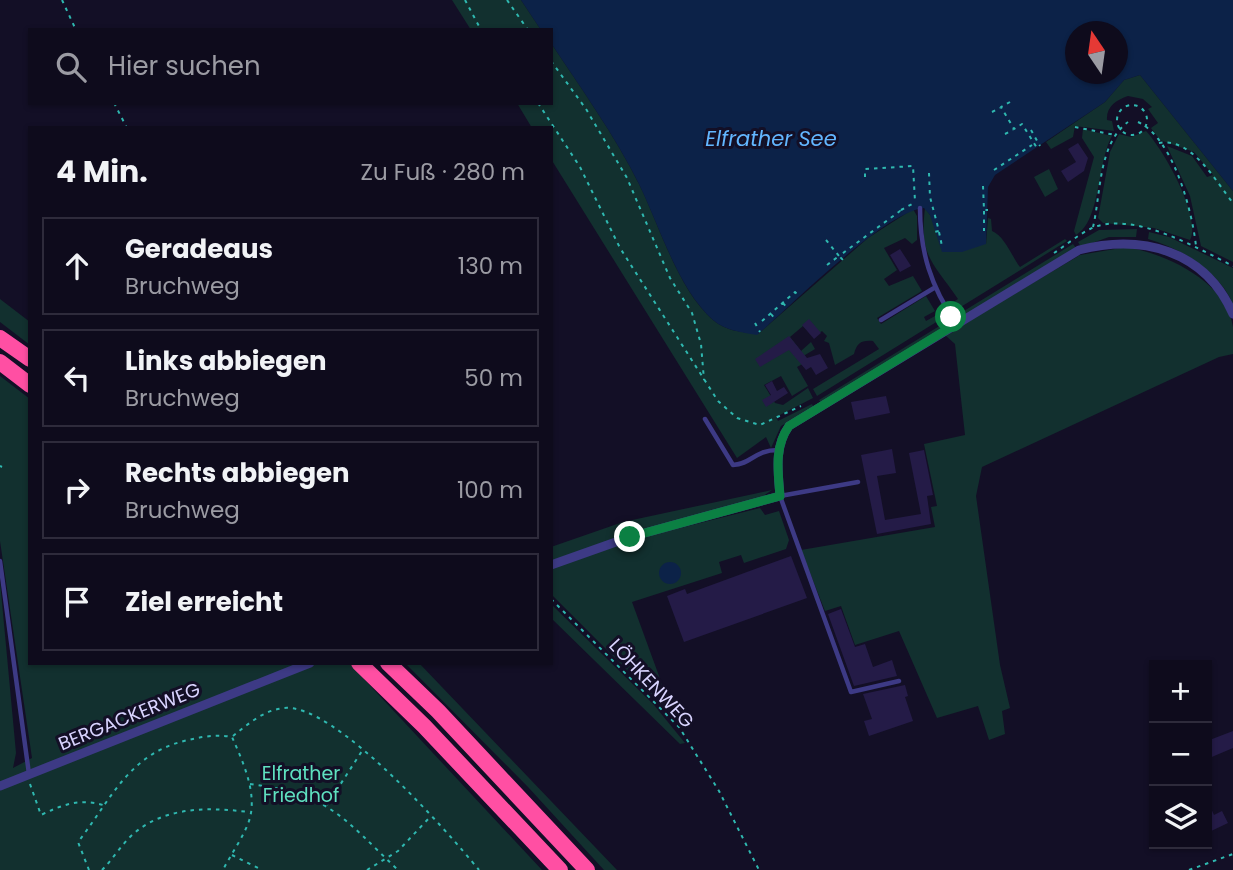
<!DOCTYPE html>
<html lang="de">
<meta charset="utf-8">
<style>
:root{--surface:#0e0b1c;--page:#1c1929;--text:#f1f3f6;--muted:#9b9ba3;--line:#2e2b3b}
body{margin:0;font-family:Poppins,sans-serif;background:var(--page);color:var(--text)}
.controls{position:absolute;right:21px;bottom:21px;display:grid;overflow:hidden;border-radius:0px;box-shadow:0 2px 5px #0004}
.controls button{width:63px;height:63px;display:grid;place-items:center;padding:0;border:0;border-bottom:2px solid var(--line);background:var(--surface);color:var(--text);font:35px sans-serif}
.compass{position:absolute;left:1065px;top:21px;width:63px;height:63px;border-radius:50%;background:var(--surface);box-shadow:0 2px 5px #0004;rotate:347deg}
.stop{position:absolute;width:21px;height:21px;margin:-16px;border:5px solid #0b8043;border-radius:50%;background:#fff}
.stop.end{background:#0b8043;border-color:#fff;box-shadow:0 2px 7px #0008}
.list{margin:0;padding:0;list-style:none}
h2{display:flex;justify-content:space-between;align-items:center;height:91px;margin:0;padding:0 28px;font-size:30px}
h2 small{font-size:23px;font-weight:400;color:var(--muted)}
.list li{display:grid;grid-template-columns:46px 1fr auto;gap:21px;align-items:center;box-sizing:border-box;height:98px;margin:0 14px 14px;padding:0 14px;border:2px solid var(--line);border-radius:0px}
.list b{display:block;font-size:26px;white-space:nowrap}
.list p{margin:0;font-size:23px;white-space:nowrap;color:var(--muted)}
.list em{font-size:23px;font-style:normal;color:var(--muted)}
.icon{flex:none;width:38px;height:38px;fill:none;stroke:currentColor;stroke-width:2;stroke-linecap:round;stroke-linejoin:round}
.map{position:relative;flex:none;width:1233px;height:870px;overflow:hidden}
.search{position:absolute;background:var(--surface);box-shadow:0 2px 5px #0004;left:28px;top:28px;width:525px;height:77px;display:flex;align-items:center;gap:18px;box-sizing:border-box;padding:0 24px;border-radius:0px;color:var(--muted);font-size:26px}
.panel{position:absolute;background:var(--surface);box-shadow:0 2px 5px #0004;left:28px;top:126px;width:525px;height:539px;border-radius:0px}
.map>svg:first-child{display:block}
</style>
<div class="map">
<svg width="1233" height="870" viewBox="0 0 1233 870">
<rect width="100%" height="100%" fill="#130f26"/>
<!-- green -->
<path fill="#12302f" d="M452,0H521L541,30H471Z
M551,43C582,90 614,134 639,184C659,224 678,290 713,320C726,331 741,332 758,334L868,238L913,209L917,216V240L912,244L905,238L884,248L897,270L884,279L889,286L913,276L922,291L877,318L881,324L926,296L935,311L924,317L926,321L944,311L946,316L817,396L813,389L879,349L873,341C861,340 857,343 854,354L835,365L829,343L824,341L827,336L822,331L814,337L803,326L790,337L801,351L811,342L815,349L805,355L806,362L797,367L808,386L792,396L781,376L764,385L775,403L783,405L808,388L813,398L776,417L778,421L812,404L814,408L781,426L771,448L766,437L737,458L551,159V128H532L517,103H551Z
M1140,75L1233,191V262L1201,246L1190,196L1167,146L1192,156L1207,177L1213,175L1194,152L1160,140L1151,128L1158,123L1148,109L1152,107L1143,99L1128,96C1116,100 1106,107 1107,120L1112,121L1114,131L1075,126L1073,137L1051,149L1046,142L1105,102L1124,80Z
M1083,129L1112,136C1097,162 1101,221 1076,235L1074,231L1094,157L1082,138Z
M1146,131C1163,149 1202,217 1190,240L1154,228L1103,223L1098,218L1110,152L1119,134L1131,137Z
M1049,169L1058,189L1045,197L1034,177Z
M925,208L930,215L986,244L988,218L991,219L992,231C1005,236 1013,259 1020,267L1065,239L1067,241L951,313L947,306L958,299C933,262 919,257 925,208Z
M1137,229L1136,237H1109L1081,247L1078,242L1099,230Z
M1149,232L1169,237L1233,268V304C1218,270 1182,249 1148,239Z
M1073,244L1076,248L822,404L819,400Z
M1126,247C1165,253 1227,282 1233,327C1233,336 1233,346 1233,354L1219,357L982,467L976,496L1000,665L1010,708L1002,711L1005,734L989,740L978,706L937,718L899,631L855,645L841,606L825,611L801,550L935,527L931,507L937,506L924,444L965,435L955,344L945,335L1080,255Z
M0,299L30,322V345L0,322Z
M0,376L30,399V663H349L542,870H0V581L16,753L13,768L32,758L0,541Z
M772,490L760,498L551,561V547L623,522Z
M760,508L765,515L779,511L789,540L786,549L744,563L741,555L719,562L722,573L632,602L674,717L551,594V568L636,539Z
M551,604L654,705L685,743L680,744L551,618Z
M405,663H419L617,870H604L528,787Z"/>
<!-- water -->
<path fill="#0c2248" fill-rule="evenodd" d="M521,0H1233V191L1140,75L1124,80L1105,102L995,175L988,187L986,244L962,252H942L930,215L924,208C884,212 792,305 757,335C741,332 726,331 713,320C678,289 659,225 639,184C614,134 582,90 551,43V30H541ZM1076,32H1118V74H1076Z
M659 573a11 11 0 1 1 22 0a11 11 0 1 1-22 0Z"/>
<!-- building -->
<path fill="#241b47" d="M1078,143L1088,158L1084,171L1068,182L1061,171L1076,162L1068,149Z
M900,249L911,266L900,272L890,255Z
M809,319L821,333L814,339L802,325Z
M789,336L807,358L820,354L828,368L816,375L811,367L806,370L789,350L760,367L755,359Z
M772,381L777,391L784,387L788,393L766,407L762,400L771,395L765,385Z
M886,396L890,413L855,420L851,402Z
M892,449L896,473L877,476L885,520L921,514L909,453L924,450L933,495L927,496L931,524L877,534L861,455Z
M791,556L807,598L684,642L667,596L685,589L687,594Z
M841,609L855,647L865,644L873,667L892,660L897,676L854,686L828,614Z
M905,685L908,696L905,697L913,721L869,736L864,721L872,719L863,694Z
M1233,731V748L1207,759V741Z
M1207,800L1214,815L1222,811L1228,823L1207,833Z"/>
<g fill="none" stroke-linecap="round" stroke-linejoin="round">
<!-- path -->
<path stroke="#2fb8b0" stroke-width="2" stroke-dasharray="3.5 5" stroke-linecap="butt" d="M62,0L76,30
M465,0L481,30
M507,0L528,30
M551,61L586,109L627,178L670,278L692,313L701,344L704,380
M1010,102L1001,107L1014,129L1022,124L1037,148
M114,103L127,128
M538,103L580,167L620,248L718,401L737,418L760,425L801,406
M1117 120a15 15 0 1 1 30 0a15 15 0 1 1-30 0Z
M992,112L1000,108
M1138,122C1173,138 1192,210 1196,246
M1075,127L1115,135
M1031,130L1040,146
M1005,134L1013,130
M1159,143C1192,137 1216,182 1233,203
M994,170L1032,145
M929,173L930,197L939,231L934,232
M865,177V169L913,166L915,201
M983,186L984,210H988
M901,210L912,204
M984,211V231
M1093,227C1101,194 1098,144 1128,122
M939,232L942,246
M826,240L839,256L900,211L903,215
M1054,253C1066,245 1078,235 1090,229C1131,209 1197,248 1233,266
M827,265L839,256L843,260
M783,303L787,308
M771,314L775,319
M762,321L795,292L800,297
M755,323L760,332
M0,466L2,467
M551,599L679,727L719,791L759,870
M233,736C248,724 264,710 284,708C335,703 447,831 479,870
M30,784L41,815C62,805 79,798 103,805
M250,784C330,794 343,818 398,870
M327,805L362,751
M232,855L262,870
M89,870L78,842C110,801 128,755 184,741C200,737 215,734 232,737C243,762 258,794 249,821C243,838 231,854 223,870
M102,870C112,860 120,847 130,837C162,806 208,807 249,812
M367,870L398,851L431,816
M1189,870L1233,854"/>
<!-- lane -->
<path stroke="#3d3a85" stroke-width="4.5" d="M920,208C920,252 931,287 956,323
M881,320L934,288
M705,419L733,465C752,464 754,450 778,450
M858,482L780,496L851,692L899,681
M0,561L29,774"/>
<!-- street -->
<path stroke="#3d3a85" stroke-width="9" d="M551,565L630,537L780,496C778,471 774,447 789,426L1079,250C1142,234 1205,250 1233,314
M0,786L310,663"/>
<!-- highway -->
<path stroke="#ff4fa3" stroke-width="16" d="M0,338L30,359
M0,362L30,385
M359,663L424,726L560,870
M388,663L438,711L587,870"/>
</g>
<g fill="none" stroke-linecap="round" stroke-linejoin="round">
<!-- route -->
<path stroke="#0b8043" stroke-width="9" d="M630,537L780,496C778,471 774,447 789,426L956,324L951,317"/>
</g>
<g text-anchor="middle" stroke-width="6" stroke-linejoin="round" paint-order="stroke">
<!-- street labels -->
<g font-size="19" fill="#d9d4ff" stroke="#130f26">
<text transform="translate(652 683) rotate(47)" y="7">LÖHKENWEG</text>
<text transform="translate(129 716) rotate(-22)" y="7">BERGACKERWEG</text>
</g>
<!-- park labels -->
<g font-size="19" fill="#5fe0c0" stroke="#130f26">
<text x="301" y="780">Elfrather<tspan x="301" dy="22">Friedhof</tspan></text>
</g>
<!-- water labels -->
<g font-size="21" font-style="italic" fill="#62b6ff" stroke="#130f26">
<text x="771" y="146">Elfrather See</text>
</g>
</g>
</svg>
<div class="controls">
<button>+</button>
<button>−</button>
<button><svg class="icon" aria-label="layers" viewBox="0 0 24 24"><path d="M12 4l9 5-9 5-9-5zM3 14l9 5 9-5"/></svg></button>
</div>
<svg class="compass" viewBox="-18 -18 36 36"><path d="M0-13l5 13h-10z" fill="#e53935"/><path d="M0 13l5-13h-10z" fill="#9b9ba3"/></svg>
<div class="stop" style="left:951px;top:317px"></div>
<div class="stop end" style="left:630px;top:537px"></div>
<div class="search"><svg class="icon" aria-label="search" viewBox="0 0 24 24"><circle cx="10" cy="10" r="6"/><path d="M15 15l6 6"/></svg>Hier suchen</div>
<section class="panel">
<h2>4 Min.<small>Zu Fuß · 280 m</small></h2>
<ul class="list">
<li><svg class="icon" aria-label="ahead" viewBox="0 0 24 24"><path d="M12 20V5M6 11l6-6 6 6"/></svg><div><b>Geradeaus</b><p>Bruchweg</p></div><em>130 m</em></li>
<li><svg class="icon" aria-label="left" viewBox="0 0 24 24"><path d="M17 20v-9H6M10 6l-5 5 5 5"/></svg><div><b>Links abbiegen</b><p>Bruchweg</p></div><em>50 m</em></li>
<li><svg class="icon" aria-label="right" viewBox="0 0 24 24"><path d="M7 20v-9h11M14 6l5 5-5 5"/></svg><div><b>Rechts abbiegen</b><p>Bruchweg</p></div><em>100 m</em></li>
<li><svg class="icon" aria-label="arrive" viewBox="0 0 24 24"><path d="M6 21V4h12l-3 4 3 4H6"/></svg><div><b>Ziel erreicht</b></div></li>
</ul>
</section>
</div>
